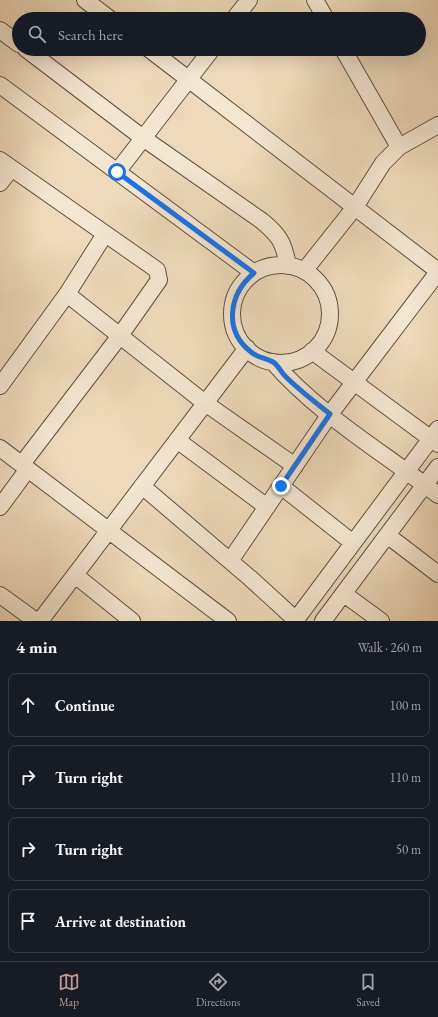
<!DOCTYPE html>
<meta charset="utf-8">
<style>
:root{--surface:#171b24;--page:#20242c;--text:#f1f3f6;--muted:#9ea1a6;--line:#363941;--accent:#c59692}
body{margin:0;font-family:"EB Garamond",serif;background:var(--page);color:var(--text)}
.stop{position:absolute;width:12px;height:12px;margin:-9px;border:3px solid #1a73e8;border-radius:50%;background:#fff}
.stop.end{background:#1a73e8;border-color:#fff;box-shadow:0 1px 4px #0008}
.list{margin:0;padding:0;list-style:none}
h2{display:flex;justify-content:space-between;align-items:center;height:52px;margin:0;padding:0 16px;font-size:17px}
h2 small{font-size:13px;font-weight:400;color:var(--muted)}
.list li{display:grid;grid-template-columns:26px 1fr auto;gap:12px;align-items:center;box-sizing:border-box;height:64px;margin:0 8px 8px;padding:0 8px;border:1px solid var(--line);border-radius:8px}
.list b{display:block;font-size:15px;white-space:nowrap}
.list em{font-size:13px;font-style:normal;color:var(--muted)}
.icon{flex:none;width:22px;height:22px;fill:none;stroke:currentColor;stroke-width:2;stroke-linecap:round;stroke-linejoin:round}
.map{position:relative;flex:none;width:438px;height:621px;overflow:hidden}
.search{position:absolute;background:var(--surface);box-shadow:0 4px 16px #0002;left:12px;right:12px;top:12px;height:44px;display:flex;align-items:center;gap:10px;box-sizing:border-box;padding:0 14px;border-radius:22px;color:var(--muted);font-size:15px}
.sheet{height:340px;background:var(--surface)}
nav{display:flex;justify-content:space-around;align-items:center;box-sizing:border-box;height:56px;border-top:1px solid var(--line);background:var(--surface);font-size:11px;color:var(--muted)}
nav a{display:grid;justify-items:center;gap:2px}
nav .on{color:var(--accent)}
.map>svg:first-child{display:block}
</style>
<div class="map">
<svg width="438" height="621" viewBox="0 0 438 621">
<rect width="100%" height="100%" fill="#eedaba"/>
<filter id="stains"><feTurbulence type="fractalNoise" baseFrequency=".005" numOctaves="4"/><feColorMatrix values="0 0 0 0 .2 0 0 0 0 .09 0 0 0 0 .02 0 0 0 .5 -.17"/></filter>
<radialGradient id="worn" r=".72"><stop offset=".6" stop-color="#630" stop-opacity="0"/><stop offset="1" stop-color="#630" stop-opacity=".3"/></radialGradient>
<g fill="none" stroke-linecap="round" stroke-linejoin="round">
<defs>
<path id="minor" d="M85,0L110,19
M315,0L326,19
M234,19L249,0
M0,30L19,44
M26,49L143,138L262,221C280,236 284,243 288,266
M149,49L438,271
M343,49L399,147
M0,85L254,273
M0,160L157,270L159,280L119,337L22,464
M117,172L212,49
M0,183L11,169
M232 314a49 49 0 1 1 98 0a49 49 0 1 1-98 0Z
M304,271L355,207L383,163L399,147L438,125
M67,294L205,403L295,466
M312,351L438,444
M273,362C319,415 383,452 438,495
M0,386L67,294L105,234
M177,440L267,507
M0,448L228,621
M142,486L250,578L296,620
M281,486L353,543
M0,507L28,469
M387,535L438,574
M230,561L330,414L438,272
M75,575L132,621
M344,594L381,621
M0,595L36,621
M40,621L247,348
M295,621L438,429
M323,621L438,467"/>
</defs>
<!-- minor casing -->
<use href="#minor" stroke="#5f5142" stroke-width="18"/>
<!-- minor -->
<use href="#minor" stroke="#f4e7d2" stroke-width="16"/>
</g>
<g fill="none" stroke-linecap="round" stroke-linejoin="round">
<!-- route -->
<path stroke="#1a73e8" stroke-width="5" d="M117,172L254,273C229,294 223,330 251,352C258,358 266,358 273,362C278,365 281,372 285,376C299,390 315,402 330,414L281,486"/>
</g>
<rect width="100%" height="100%" filter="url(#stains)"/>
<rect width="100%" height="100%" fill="url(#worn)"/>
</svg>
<div class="stop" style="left:117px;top:172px"></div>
<div class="stop end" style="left:281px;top:486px"></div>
<div class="search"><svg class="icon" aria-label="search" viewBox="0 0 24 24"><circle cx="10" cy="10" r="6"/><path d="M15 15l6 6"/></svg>Search here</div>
</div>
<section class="sheet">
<h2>4 min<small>Walk · 260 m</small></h2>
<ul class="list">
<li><svg class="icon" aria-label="ahead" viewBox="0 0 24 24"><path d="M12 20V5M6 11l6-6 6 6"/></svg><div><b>Continue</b></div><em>100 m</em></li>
<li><svg class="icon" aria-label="right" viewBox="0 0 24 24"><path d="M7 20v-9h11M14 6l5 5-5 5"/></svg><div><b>Turn right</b></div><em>110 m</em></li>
<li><svg class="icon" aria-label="right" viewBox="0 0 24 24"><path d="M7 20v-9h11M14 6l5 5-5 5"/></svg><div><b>Turn right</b></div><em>50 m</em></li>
<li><svg class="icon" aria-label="arrive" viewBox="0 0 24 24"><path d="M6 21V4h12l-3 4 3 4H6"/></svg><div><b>Arrive at destination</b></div></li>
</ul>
</section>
<nav>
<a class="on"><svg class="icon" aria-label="map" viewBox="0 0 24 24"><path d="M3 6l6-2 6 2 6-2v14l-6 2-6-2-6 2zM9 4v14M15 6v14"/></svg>Map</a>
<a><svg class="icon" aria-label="directions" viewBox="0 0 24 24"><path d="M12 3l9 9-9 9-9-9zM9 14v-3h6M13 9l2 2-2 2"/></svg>Directions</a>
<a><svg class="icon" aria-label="saved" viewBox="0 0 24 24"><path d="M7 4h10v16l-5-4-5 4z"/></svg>Saved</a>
</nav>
